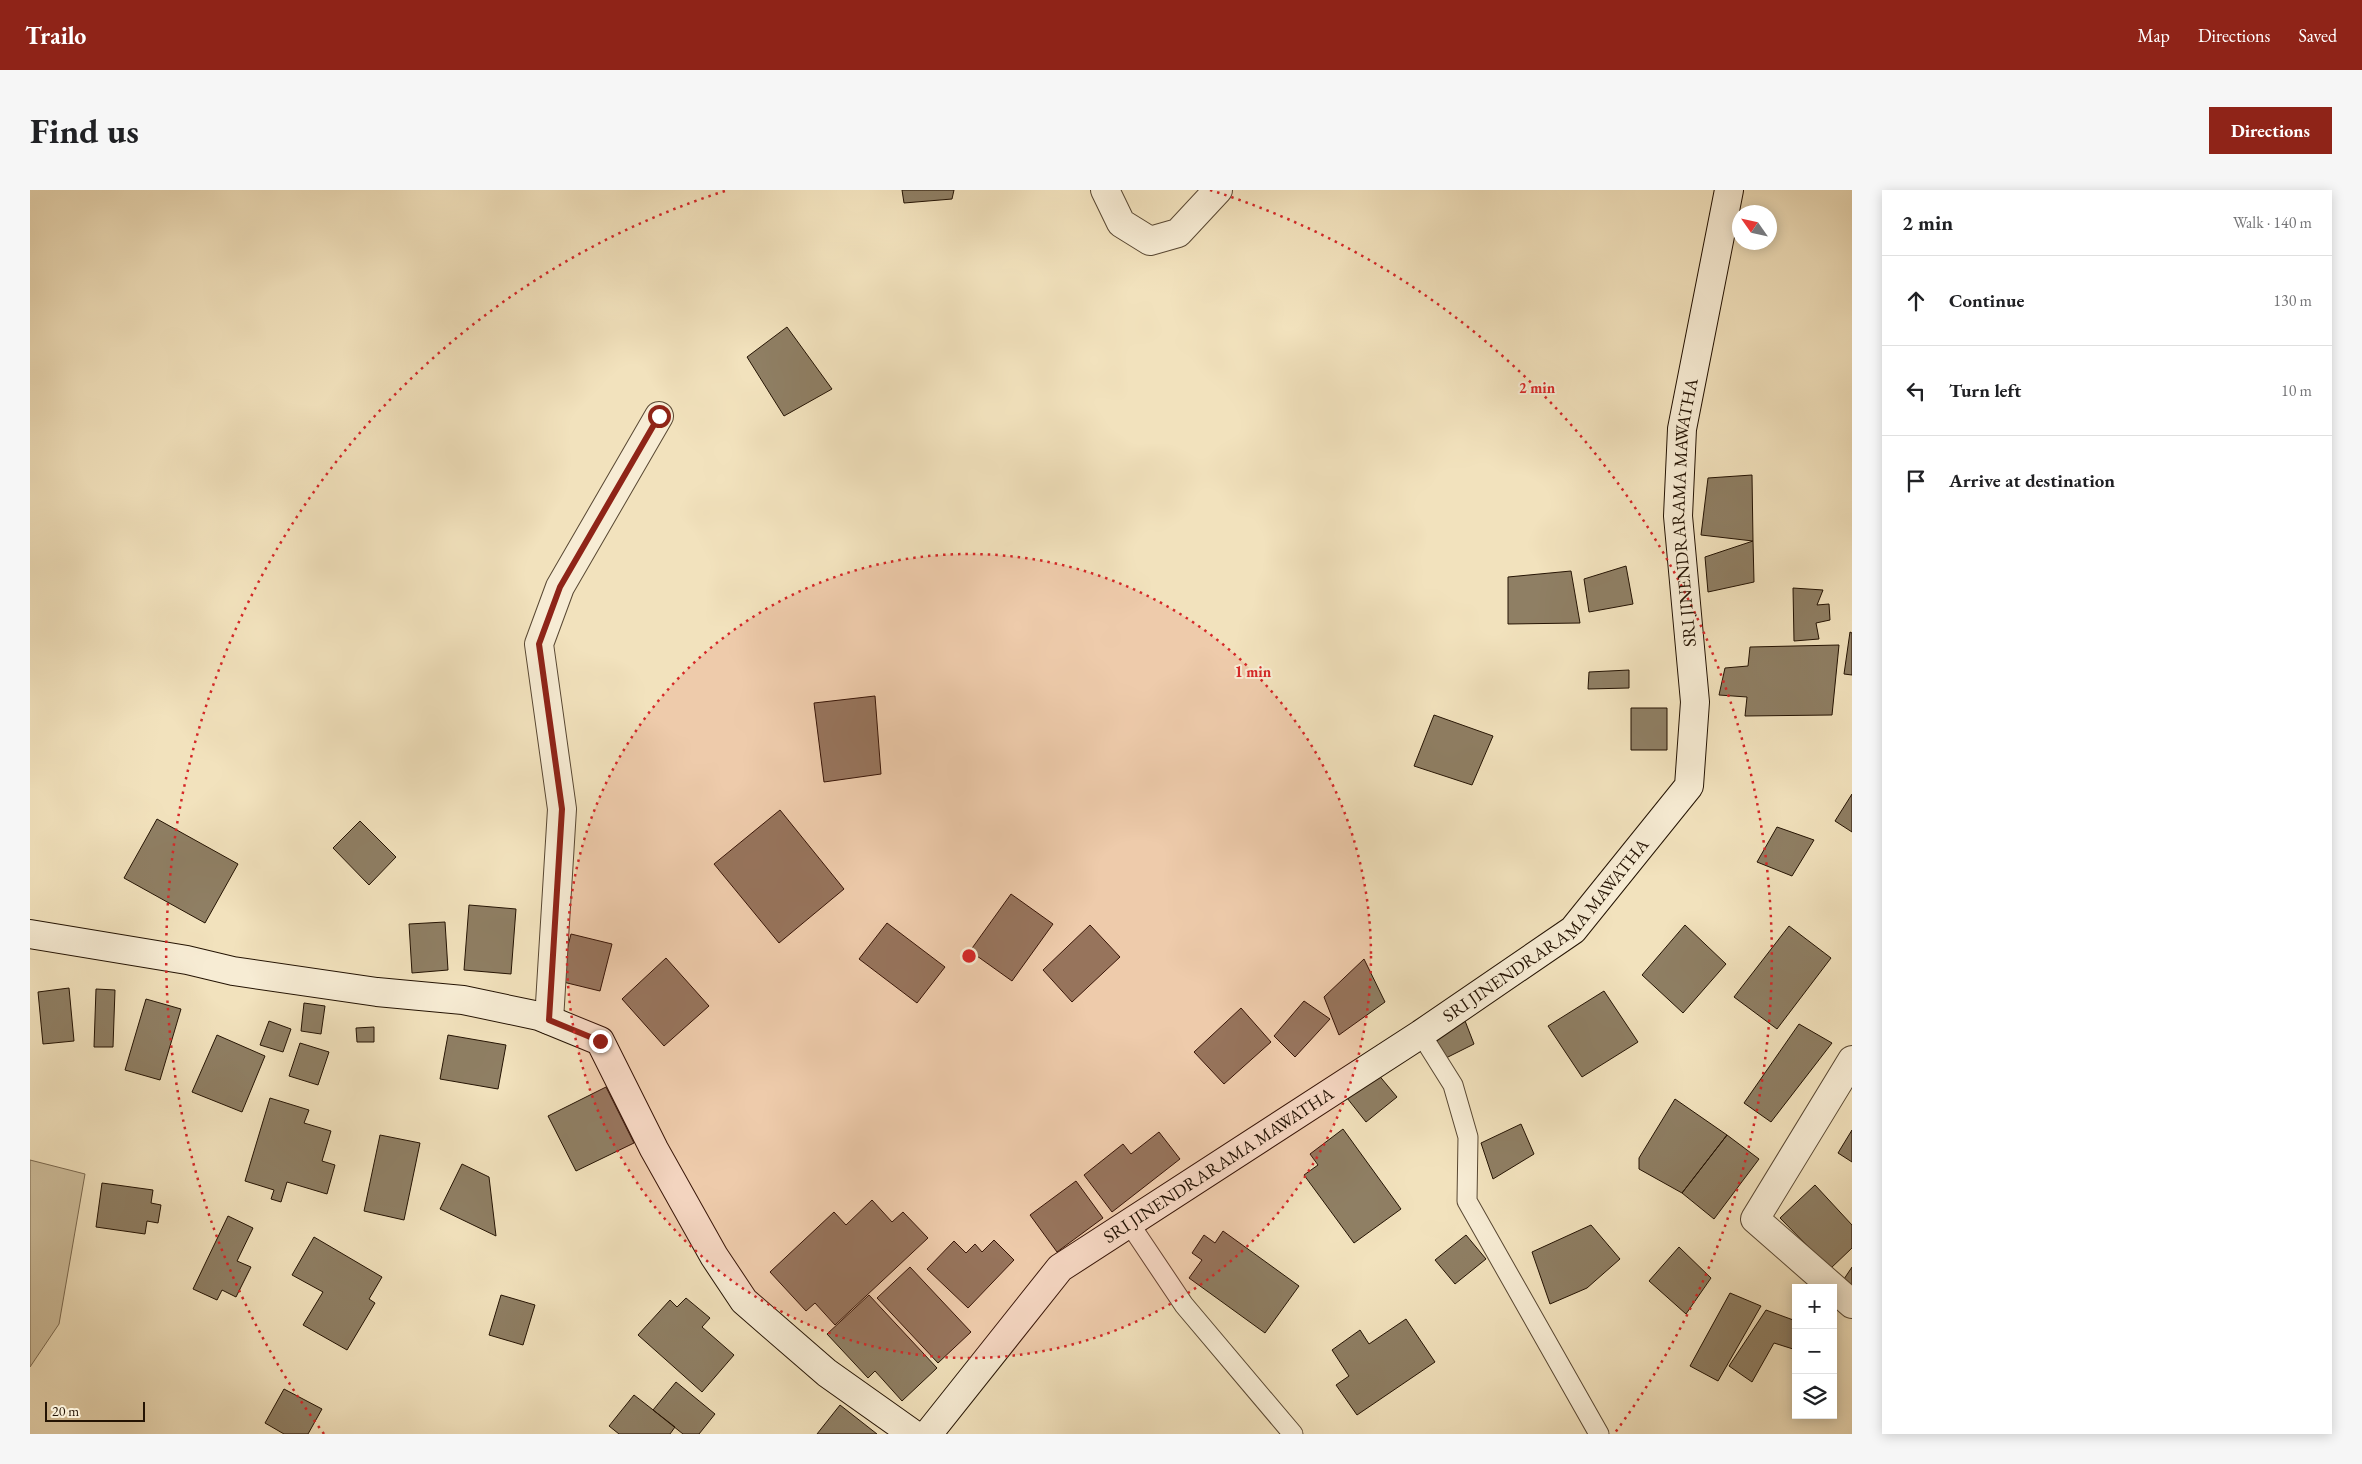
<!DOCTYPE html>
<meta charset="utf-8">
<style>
:root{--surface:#fff;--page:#f6f6f6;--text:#202124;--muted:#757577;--line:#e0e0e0;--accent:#8f2418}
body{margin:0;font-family:"EB Garamond",serif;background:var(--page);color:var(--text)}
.controls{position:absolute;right:15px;bottom:15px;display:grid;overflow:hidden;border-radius:0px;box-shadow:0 2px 12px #0003}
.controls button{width:45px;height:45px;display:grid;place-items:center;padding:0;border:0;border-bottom:1px solid var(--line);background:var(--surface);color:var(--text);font:25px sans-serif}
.compass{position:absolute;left:1702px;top:15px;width:45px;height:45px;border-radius:50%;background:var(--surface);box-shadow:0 2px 12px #0003;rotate:304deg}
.scale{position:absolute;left:15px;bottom:12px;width:100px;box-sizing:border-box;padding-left:5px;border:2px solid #241303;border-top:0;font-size:14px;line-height:18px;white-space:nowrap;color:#241303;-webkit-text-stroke:4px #f7ecd4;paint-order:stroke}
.stop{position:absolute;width:15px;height:15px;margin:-11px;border:4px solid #8f2418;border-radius:50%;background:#fff}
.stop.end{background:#8f2418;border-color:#fff;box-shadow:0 1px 5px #0008}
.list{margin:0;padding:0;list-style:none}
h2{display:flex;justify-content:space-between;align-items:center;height:65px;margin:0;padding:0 20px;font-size:21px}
h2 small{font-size:16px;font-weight:400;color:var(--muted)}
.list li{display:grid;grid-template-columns:32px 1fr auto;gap:15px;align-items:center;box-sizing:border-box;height:90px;padding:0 20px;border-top:1px solid var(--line)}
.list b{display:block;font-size:19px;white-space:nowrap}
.list em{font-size:16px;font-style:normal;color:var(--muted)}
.icon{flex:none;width:28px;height:28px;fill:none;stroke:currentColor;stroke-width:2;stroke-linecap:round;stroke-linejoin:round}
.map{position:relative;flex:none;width:1822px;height:1244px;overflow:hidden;border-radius:0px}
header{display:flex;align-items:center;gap:30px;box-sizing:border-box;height:70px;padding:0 25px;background:var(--accent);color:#fff}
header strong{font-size:24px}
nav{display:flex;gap:28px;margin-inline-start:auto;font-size:18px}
.intro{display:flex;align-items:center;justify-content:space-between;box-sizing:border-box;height:120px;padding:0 30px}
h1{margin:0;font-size:35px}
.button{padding:12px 22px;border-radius:0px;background:var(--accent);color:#fff;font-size:18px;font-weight:700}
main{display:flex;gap:30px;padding:0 30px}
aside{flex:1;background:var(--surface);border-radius:0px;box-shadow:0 2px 12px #0003}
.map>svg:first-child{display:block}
</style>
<header>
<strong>Trailo</strong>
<nav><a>Map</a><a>Directions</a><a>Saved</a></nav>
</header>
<div class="intro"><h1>Find us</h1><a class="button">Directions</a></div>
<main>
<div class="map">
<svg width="1822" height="1244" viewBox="0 0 1822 1244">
<rect width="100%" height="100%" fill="#f2e2bd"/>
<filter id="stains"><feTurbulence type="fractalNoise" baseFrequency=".004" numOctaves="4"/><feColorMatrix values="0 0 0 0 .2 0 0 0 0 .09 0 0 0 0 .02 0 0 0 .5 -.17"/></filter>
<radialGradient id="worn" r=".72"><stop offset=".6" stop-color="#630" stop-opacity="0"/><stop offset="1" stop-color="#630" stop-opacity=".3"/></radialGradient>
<!-- green -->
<path fill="#cfbf9d" stroke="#7a6950" d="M0,970L55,984L29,1134L0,1177Z"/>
<!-- building -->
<path fill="#8f7f64" stroke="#241303" d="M872,0H924L922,9L874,13Z
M757,137L802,199L754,226L717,167Z
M1722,285L1723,351L1671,345L1678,288Z
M1723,351L1724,392L1678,402L1675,367Z
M1596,376L1603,414L1559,422L1554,389Z
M1541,381L1550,433L1478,434V387Z
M1763,398L1793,400L1787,415L1799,414L1800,430L1786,433L1789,449L1764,451Z
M1820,442L1822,443V485L1814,484Z
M1809,455L1802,525L1715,526L1717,507L1689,505L1695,478L1718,476L1720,457Z
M1599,480V498L1558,499L1559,482Z
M845,506L851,584L794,592L784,513Z
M1601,518H1637V560H1601Z
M1404,525L1463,546L1442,595L1384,576Z
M1822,604V642L1805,631Z
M750,620L814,699L749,753L684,674Z
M127,629L208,674L175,733L94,688Z
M330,631L366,667L339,695L303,658Z
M1747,637L1784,650L1762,686L1727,672Z
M981,704L1023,734L982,791L940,761Z
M439,715L486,719L481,784L434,780Z
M415,732L418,780L382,783L379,734Z
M857,733L915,777L887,813L829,769Z
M1060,735L1090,767L1042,812L1013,780Z
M1655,735L1696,774L1653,823L1612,785Z
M1759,736L1801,768L1747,839L1704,807Z
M541,744L582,754L570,801L529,791Z
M636,768L679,816L634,856L592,809Z
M1334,769L1355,812L1309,845L1294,807Z
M39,798L44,851L13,854L8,802Z
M66,799L85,800L83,857H64Z
M1574,801L1608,852L1552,887L1518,836Z
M116,809L151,819L130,890L95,880Z
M1274,811L1300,829L1265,867L1244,846Z
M274,813L295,816L291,844L271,841Z
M1211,818L1241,852L1194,894L1164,862Z
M1432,823L1444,854L1412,870L1404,841Z
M239,831L261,839L253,862L230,855Z
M1769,834L1802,853L1741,932L1714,913Z
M344,837V852H327L326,838Z
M187,845L235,866L212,922L162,902Z
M418,845L476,855L468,899L410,889Z
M270,853L299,862L288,895L259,886Z
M1347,883L1367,907L1336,932L1317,908Z
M576,897L604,953L546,981L518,926Z
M240,908L279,920L274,933L301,941L292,971L305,975L297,1004L257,992L251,1012L241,1009L244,1000L215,991Z
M1645,909L1697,945L1652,1003L1609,979V968Z
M1491,934L1504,964L1463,989L1451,953Z
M1313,939L1371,1019L1324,1053L1274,985L1288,975L1280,964Z
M1822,940V972L1808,963Z
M1129,942L1150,969L1082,1022L1054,985L1093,954L1101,964Z
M350,945L390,953L374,1030L334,1021Z
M1697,945L1729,969L1684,1029L1652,1003Z
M432,974L459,987L466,1046L410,1019Z
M1046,991L1073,1028L1027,1062L1000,1025Z
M72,993L123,1000L121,1013L131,1015L128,1033L117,1031L115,1044L66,1037Z
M1785,995L1822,1035V1058L1800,1079L1750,1028Z
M842,1010L862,1032L873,1022L898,1048L805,1135L785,1113L776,1121L740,1082L804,1022L816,1035Z
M198,1026L223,1038L207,1071L221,1077L206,1107L192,1100L187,1110L163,1099Z
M1561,1035L1590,1069L1557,1098L1520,1114L1502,1062Z
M1193,1041L1269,1096L1235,1143L1159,1088L1172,1070L1162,1063L1174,1045L1185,1053Z
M1436,1045L1456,1069L1425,1094L1405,1070Z
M284,1047L352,1087L339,1109L345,1113L317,1160L273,1135L293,1102L262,1085Z
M964,1050L984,1070L938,1118L897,1079L924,1051L936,1063L945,1054L952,1062Z
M1649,1057L1681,1088L1656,1124L1619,1091Z
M880,1077L941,1142L908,1173L847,1108Z
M1822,1077V1099L1812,1092Z
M1700,1103L1731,1116L1688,1191L1660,1176Z
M471,1105L505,1115L493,1155L459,1145Z
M839,1105L907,1178L872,1211L845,1181L838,1188L797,1144Z
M656,1108L680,1128L672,1137L704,1165L672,1202L608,1145L640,1110L647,1117Z
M1736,1120L1766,1131V1154L1763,1159L1744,1153L1722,1192L1699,1176Z
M1376,1129L1405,1172L1327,1225L1306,1195L1319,1186L1302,1160L1330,1140L1339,1154Z
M646,1192L685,1224L669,1244H653L623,1220Z
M254,1199L292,1219L278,1244H254L235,1233Z
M604,1205L645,1237L640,1244H589L579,1236Z
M810,1215L847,1244H787Z"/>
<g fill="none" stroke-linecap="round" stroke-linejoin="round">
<defs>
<path id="lane" d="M1391,844L1423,895L1438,947L1437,1011L1569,1244
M1099,1033L1154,1115L1263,1244"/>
<path id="street" d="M1075,0L1091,33L1120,51L1148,43L1188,0
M519,830L532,619L509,454L530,397L629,226
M1822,870L1725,1029L1822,1114"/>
<g id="secondary">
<path d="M0,744L157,770L203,781L347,802L433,810L509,826L570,851L624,959L684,1066L714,1111L797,1183L883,1244"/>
<path id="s1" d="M898,1244L1030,1078L1391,844L1543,740L1659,596L1665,512L1648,326L1652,239L1699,0"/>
</g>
</defs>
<!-- lane casing -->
<use href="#lane" stroke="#584732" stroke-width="21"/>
<!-- street casing -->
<use href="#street" stroke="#584732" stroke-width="30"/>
<!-- secondary casing -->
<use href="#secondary" stroke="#241303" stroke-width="30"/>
<!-- lane -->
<use href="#lane" stroke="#f7ecd4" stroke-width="19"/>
<!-- street -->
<use href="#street" stroke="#f7ecd4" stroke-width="28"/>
<!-- secondary -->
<use href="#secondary" stroke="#f7ecd4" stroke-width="28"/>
</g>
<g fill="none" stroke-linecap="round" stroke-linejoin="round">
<!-- route -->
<path stroke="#8f2418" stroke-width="6" d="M570,851L519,830L532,619L509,454L530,397L629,226"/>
</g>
<!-- distance rings -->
<circle cx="939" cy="766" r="402" fill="#d62828" fill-opacity=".12"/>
<g fill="none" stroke="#d62828" stroke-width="2.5" stroke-dasharray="2.5 5">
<circle cx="939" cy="766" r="402"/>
<path d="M294 1244A803 803 0 0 1 698 0M1180 0A803 803 0 0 1 1584 1244"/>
</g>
<g text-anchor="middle" stroke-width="4" stroke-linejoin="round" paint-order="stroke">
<!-- street labels -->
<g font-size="18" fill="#241303" stroke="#f7ecd4">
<text dy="6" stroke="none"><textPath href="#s1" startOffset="1286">SRI JINENDRARAMA MAWATHA</textPath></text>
<text dy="6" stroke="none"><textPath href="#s1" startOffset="806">SRI JINENDRARAMA MAWATHA</textPath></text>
<text dy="6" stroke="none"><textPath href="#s1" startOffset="401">SRI JINENDRARAMA MAWATHA</textPath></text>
</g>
</g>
<circle cx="939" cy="766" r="8" fill="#d62828" stroke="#f7ecd4" stroke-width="2.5"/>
<g font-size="15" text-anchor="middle" font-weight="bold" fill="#d62828" stroke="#f7ecd4" stroke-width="4" stroke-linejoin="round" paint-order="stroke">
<text x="1507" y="203">2 min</text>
<text x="1223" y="487">1 min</text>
</g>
<rect width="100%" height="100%" filter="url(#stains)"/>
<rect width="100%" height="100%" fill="url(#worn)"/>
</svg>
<div class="controls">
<button>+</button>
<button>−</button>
<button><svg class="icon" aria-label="layers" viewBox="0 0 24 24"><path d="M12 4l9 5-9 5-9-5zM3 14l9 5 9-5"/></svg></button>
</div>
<svg class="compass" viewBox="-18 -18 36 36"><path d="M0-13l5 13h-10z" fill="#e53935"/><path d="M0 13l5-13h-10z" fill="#757577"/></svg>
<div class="scale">20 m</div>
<div class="stop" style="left:629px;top:226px"></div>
<div class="stop end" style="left:570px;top:851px"></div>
</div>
<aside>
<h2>2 min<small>Walk · 140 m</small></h2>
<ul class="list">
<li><svg class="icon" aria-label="ahead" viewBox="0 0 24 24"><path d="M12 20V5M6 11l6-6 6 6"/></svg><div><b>Continue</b></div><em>130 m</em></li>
<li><svg class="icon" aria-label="left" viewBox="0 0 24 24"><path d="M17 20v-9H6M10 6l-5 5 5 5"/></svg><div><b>Turn left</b></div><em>10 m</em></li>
<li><svg class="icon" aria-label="arrive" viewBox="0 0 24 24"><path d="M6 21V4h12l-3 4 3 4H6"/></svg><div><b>Arrive at destination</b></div></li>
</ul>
</aside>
</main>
